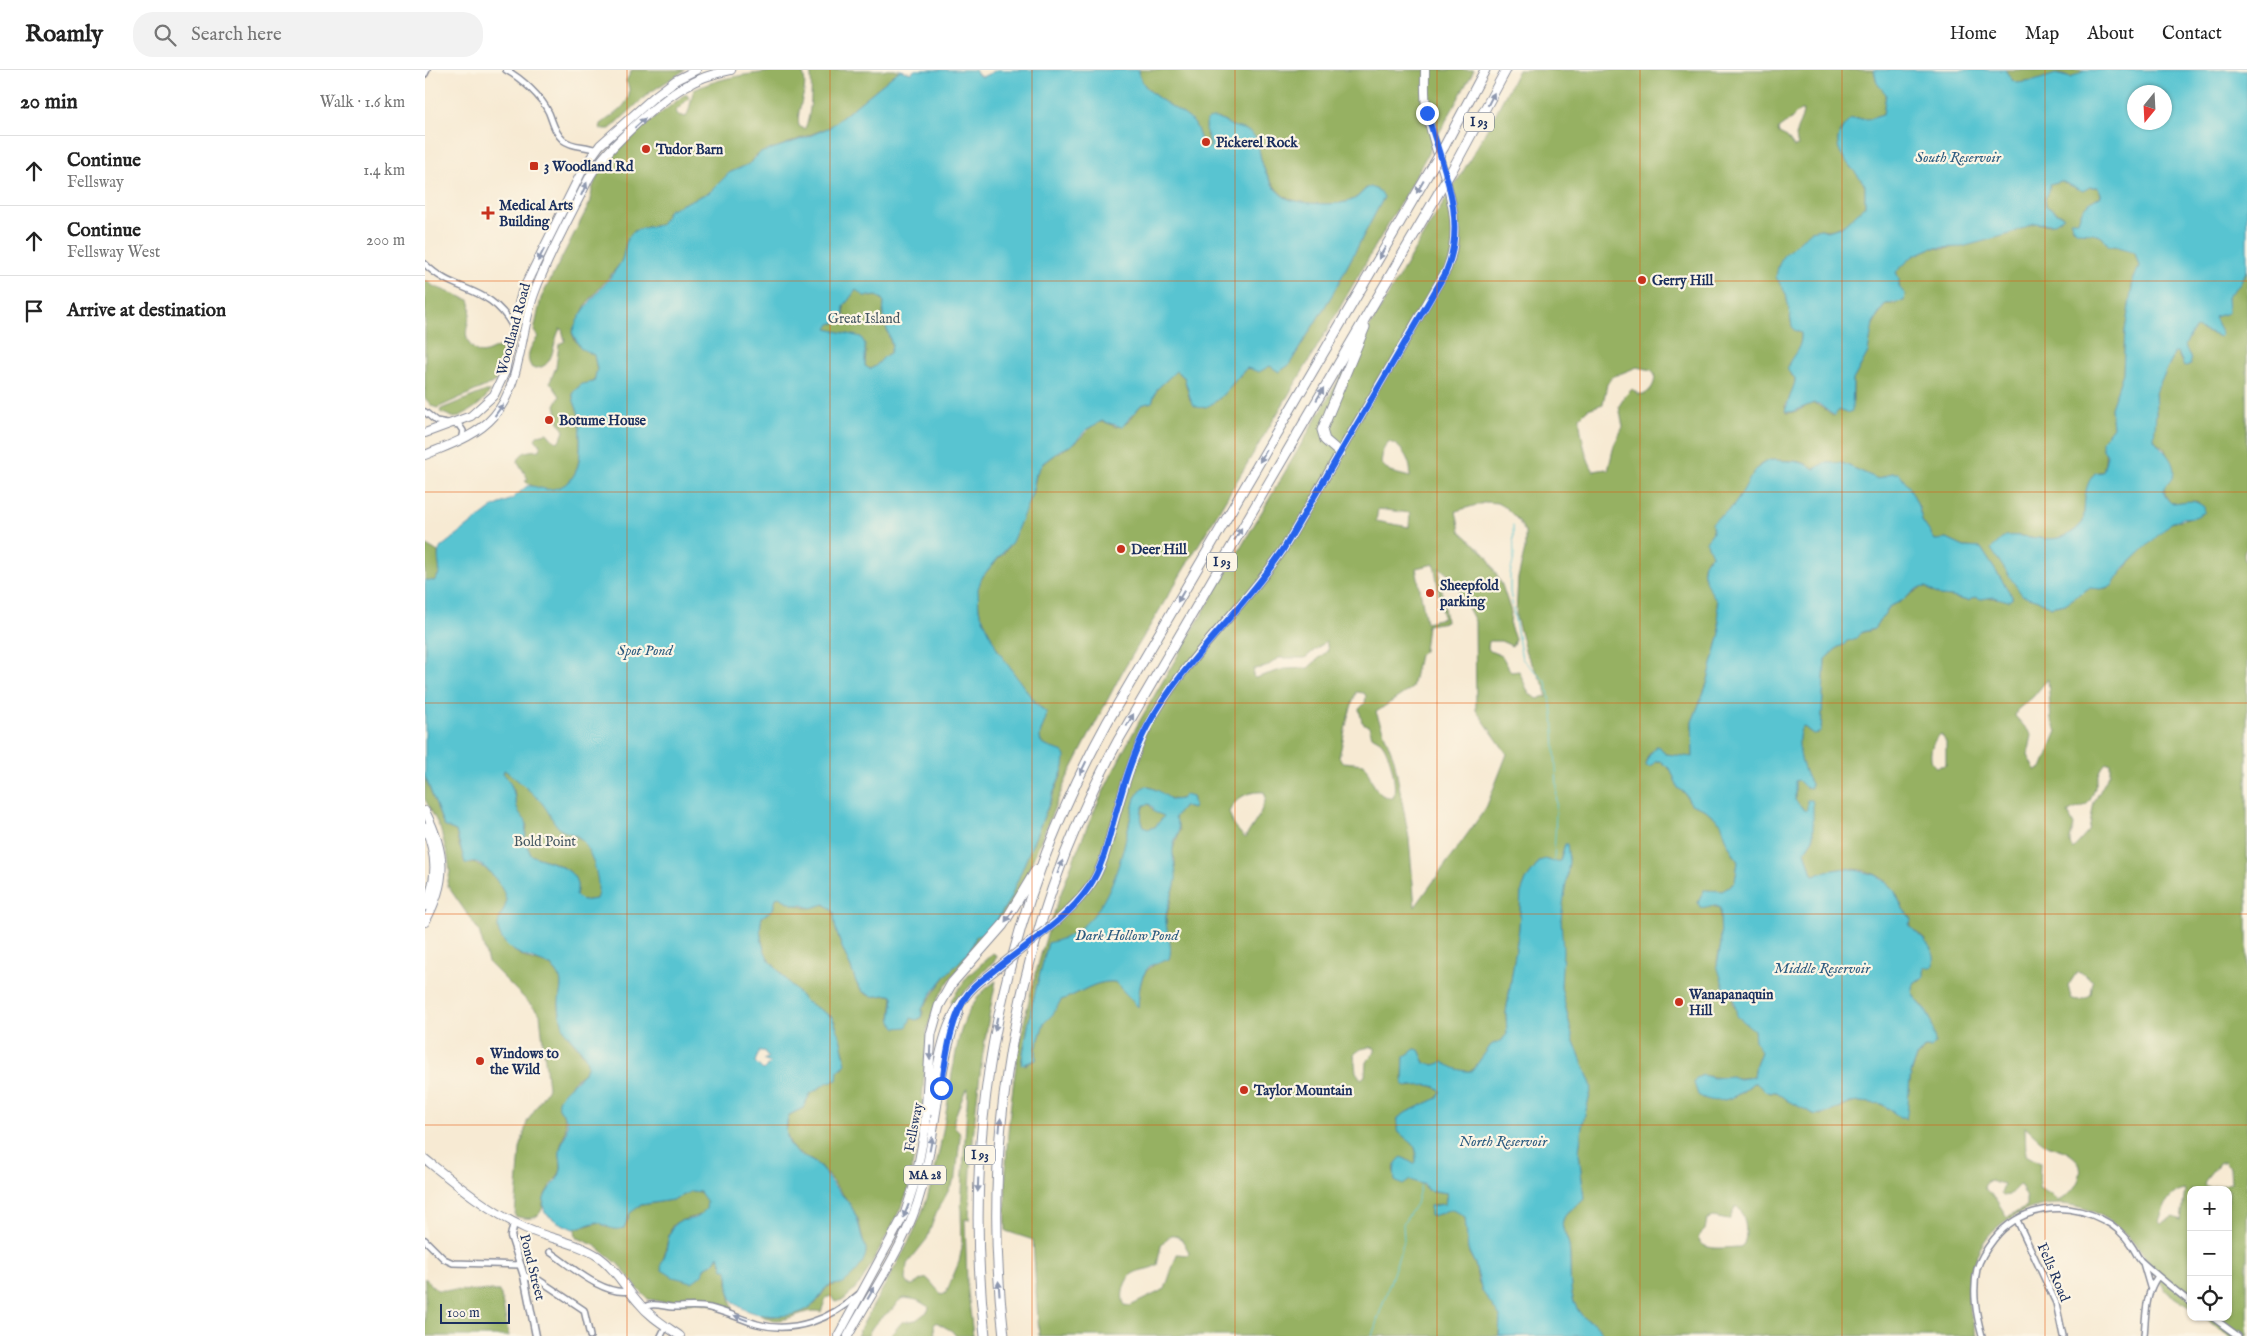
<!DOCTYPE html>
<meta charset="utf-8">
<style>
:root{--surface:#fff;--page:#f2f2f2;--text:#222;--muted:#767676;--line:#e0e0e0}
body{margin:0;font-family:"IM FELL English",serif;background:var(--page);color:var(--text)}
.controls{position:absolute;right:15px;bottom:15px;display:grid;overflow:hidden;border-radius:10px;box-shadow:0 1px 4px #0004}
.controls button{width:45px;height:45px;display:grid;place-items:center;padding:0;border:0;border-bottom:1px solid var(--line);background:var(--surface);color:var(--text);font:25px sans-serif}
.compass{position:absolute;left:1702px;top:15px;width:45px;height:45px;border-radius:50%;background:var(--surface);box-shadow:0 1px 4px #0004;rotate:198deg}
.scale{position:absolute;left:15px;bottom:12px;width:70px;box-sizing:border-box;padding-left:5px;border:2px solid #1b2f5e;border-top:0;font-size:14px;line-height:18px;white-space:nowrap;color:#1b2f5e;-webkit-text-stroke:4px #fcf5e5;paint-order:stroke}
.stop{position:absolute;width:15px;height:15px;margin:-11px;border:4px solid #2563eb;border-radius:50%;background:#fff}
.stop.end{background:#2563eb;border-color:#fff;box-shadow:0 1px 5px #0008}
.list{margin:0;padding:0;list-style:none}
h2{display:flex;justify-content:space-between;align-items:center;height:65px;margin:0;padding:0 20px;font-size:21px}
h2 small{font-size:16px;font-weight:400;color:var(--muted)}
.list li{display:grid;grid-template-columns:32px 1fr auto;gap:15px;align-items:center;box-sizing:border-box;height:70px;padding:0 20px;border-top:1px solid var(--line)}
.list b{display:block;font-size:19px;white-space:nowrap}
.list p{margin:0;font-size:16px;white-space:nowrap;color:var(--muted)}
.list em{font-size:16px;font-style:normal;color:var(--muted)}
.icon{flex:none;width:28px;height:28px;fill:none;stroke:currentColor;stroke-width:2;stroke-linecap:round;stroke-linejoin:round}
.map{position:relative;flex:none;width:1822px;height:1266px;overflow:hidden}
header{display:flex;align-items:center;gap:30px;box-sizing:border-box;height:70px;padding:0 25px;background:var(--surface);border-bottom:1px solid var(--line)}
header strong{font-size:24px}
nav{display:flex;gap:28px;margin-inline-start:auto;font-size:18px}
.search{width:350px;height:45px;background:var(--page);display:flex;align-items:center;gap:12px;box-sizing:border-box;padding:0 18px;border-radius:20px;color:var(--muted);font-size:19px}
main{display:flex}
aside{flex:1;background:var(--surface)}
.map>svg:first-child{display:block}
</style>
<header>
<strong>Roamly</strong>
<div class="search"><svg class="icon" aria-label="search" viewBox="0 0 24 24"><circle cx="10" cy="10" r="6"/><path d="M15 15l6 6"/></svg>Search here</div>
<nav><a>Home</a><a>Map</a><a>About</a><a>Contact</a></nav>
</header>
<main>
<aside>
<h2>20 min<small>Walk · 1.6 km</small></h2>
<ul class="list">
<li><svg class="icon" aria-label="ahead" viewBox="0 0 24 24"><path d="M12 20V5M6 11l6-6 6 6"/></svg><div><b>Continue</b><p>Fellsway</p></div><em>1.4 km</em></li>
<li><svg class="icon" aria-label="ahead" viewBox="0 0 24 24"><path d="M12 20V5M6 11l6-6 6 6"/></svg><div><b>Continue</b><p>Fellsway West</p></div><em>200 m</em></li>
<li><svg class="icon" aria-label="arrive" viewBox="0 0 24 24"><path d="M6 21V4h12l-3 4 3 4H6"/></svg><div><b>Arrive at destination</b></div></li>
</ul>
</aside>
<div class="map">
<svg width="1822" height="1266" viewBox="0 0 1822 1266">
<rect width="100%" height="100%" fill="#fcf5e5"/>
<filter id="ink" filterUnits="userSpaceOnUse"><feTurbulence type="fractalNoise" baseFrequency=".02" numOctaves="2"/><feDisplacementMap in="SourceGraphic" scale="10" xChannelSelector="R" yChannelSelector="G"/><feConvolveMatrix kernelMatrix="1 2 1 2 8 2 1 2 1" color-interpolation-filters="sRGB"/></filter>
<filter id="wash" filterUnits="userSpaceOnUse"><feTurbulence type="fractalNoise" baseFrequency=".0096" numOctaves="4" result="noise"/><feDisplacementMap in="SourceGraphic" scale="20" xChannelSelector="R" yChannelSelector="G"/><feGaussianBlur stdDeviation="1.12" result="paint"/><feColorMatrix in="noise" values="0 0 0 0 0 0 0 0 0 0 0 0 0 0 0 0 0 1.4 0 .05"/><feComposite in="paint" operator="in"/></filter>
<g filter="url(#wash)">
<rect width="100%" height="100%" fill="#f7ead3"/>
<!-- forest -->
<path fill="#96b162" stroke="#587060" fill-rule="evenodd" d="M207,0H260L224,23L185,59H175L176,54C190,43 213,31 201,11Z
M362,0H376C387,17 370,37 374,56L379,59C386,52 388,10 385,0H475L405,57L330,86L324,94L304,103L285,122L244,140L236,154L211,160L206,163L199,187L194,195L162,233L147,262C150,276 159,278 169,285L172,299L169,312L157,314L148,322C147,331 153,339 155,348C156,354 154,360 155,367C156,389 153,419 124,420C117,420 104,416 100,411L103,409L93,392C95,380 106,381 115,380L116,376L110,369L113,365L122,363L127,369L132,372L136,369L139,361L134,352L130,335L135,326L125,312L131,297L134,274L140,271L137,259H135C126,274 131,300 107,298C99,287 106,275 113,267L109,261L116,228L166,131C165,89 230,50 259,25H262L264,28L251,41L253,45L261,47C266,38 265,30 269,20C299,5 329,4 362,0Z
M714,0H1049L981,123L888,284L696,604L641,710L601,806L583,842L564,866L528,905L513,928L502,959L496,1049L482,1124L468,1154L437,1211L420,1229L410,1232L406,1226L401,1228L396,1242C378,1236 355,1261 335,1244L347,1247L390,1234L402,1217L417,1213L433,1198L441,1182L433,1149L423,1131L395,1096L367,1078L361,1062L364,1045L378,1038L385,1024L403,1012L410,1011L413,1001L419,997L420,987L410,952L407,947L380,931L344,890C337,878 333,861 337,847L348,839L351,828L354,827C364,831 372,836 382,838C388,838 394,834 399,834L409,842C409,863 418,879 426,898C430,907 431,919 441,924C451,930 459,922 468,926L466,948L483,952L486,948L495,949L498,943L497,939L523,903L545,881L551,866L571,852L581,836L637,704L638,682C632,680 622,678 618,674C609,666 623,652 621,642C597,621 553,559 552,526C552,502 575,492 586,473C592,462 595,449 600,438C602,433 605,429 607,424C611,413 609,401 619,393C629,383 643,379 653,370C668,357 670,345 691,357L704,351L716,335L727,332L732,319L751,301L759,307L765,330L792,331L822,298L829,300L845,296L854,302L864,295L907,225L959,127L951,119L941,118C937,122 934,126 929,129C913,137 867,136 855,123C846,113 839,102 836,89C835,86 835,81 832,78C822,65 807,56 793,48L781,65L786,76L782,79L777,76C775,69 772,55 767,51C752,37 714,23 714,0Z
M1093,0H1449L1452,13L1460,21L1461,24L1458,45L1445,49H1426C1396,76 1425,92 1440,115V136C1430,148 1412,164 1396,159C1378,168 1362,178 1353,197L1361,224L1367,256L1371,261L1376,263C1377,277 1371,283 1363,294L1365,304L1370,308C1370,319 1365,327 1360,336L1362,343C1389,340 1380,322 1407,346L1414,340L1421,343L1428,332V310L1443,282L1446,258L1460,234H1471L1475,219L1471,200L1488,186L1506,178L1519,179L1542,175L1585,164L1609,153L1624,155L1636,149L1637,145L1621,136L1620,128L1622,126L1625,114L1636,111L1649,117H1670L1675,120L1676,126C1662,133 1657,137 1653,151L1646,155L1650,160L1660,163L1664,161L1677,167L1685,176H1690L1710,182L1714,196L1708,211L1700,261L1698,303L1686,338L1688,357L1679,369C1681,382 1681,389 1678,402H1672C1657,417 1661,433 1658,452C1634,481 1610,463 1580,466L1601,524L1626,537L1640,534L1664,518H1683L1720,476L1746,453L1776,444V435L1771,431L1746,433C1734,421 1742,412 1749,400L1739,378L1730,371L1728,365L1731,343L1730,322L1747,290L1749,283L1752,282L1756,291H1766L1760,276L1765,265L1771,258L1786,264L1797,262L1790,251L1789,247L1802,243V227L1815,213L1822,200V477C1817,482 1819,488 1822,495V1266H1804L1778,1247H1803V1120H1766V1238C1758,1232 1744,1226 1739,1218C1733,1210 1729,1200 1723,1191C1718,1183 1711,1175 1704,1168C1666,1126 1611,1123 1569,1160C1552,1176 1541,1205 1543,1229C1544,1241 1549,1254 1552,1266H1179C1170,1248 1163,1254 1155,1243C1141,1225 1147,1196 1144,1176C1143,1167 1135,1159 1138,1150C1141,1140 1154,1136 1159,1129L1154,1082L1157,1056L1167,1017L1148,969L1136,917V849L1139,820L1140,774L1135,791L1133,793L1115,791L1101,810L1096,823L1094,859L1081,943L1082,964L1077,970L1066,975L1047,1001C1036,1002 1027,998 1018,993L1009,995L1000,993L994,980L990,979L979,987L978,1008L981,1017C992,1016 1008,1012 1016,1021L1013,1028L982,1042L973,1048C969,1064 978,1063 987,1073C992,1078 991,1085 991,1092L989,1094L979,1088L973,1091L968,1099L969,1102C977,1107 999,1112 1002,1120L1022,1123L1020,1134L1006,1135L1005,1143L1015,1144L1024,1138L1030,1139L1040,1147L1044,1183L1050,1194L1053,1211L1075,1247L1074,1266H614L608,1170L581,1161C574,980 627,810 714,652L1003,157C1037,106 1066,54 1093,0ZM1375,40H1378C1377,57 1367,56 1373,76L1369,77L1362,67L1354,63L1353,59L1364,51ZM1212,297L1227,300C1233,308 1228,319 1220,324H1213L1207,319L1201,325L1194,336L1198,357L1189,375L1183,401L1181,399L1169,401C1161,391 1154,359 1155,347L1163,339L1178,334L1182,314L1187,307ZM963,372C977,373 988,395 985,407L965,402L956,393L958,380ZM1349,390C1363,391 1378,389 1389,399L1403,393H1417L1453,409L1467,403L1476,406L1494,437L1497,451L1510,470L1522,469L1539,477L1556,478L1587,526V529L1550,527L1543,531L1527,527L1515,526L1498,516L1475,532L1465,536L1449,559C1444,562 1439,561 1434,564C1421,571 1410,579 1400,589L1396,660L1385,662L1378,656C1368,668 1377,702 1386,714L1383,718L1373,710L1370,711V730L1380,741L1382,739L1387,745L1388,769L1380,781L1387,804L1389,806C1395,806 1399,802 1404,801C1425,795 1456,800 1469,820C1475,829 1476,840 1485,846L1486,857L1500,870L1501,895L1499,897L1500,900L1495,910L1489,912C1481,927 1500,933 1504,946C1508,956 1505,967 1504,978H1500C1481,996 1485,1027 1481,1049L1454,1033L1430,1032L1397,1045L1388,1044L1376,1036L1363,1031L1351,1022H1344L1331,1013H1328C1312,1029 1299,1032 1278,1028L1283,1006C1288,1008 1322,1009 1329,1007L1331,994L1336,982L1329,960L1308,934V924L1301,920L1292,892L1296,874L1295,838L1273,833L1279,820L1297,821L1306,816L1310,811L1313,792L1303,774L1299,756L1296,753L1281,740L1264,731L1260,723L1253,718L1246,700L1235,691L1220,693L1224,684L1234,677L1240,684L1268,688L1267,652L1282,614L1295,563L1292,532L1279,506L1278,496L1281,490L1287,485C1284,471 1279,476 1288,462C1286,450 1295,448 1302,442C1316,430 1323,411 1334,396L1336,394ZM1062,432L1072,433L1081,438L1094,451L1100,462V479L1093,508L1091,547L1101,583L1121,619L1122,628L1120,626L1113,629L1104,624L1094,601L1086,602L1077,586L1065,581L1063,578L1064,571H1076L1087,576L1088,574L1090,569L1085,556L1086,542L1077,515L1061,485L1035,461L1031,441ZM953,439L985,443L984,457L951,451ZM1009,494L1018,548L1001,552L991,498ZM1014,497L1028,509L1050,551L1051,640L1082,684L1061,738L990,837L984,768L969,689L951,642L987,618L994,585L999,581L1002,555L1021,552ZM901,571L903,580L883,598L859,599L830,608L828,606L829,599L841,597L854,588H880ZM1623,609L1626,650L1632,661L1617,698L1611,701L1603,685L1607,665L1590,646L1592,640L1608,627ZM931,622L939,623L941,626L940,633L934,639L937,652L944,657L947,666C951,669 955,670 957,673C965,682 973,717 968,728C949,728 947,707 939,694L917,692L914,687L923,647ZM1516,664L1521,672V695L1511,697C1501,690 1507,669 1516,664ZM1681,693H1685V703L1669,732L1664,761L1648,779C1641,771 1648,763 1649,755L1643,743C1649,737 1658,739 1664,732C1672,720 1671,702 1681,693ZM725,717C738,722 747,736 760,726L768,727L766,739L759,736L750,747L755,760L747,782L750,789V815L741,848L742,864L739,891C714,898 715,914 713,937L690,912C669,910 655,924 636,930L628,944L619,953L611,979V990L600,995L596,993L607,934L623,873C630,871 638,869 645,866C691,839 699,775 710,728L717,718ZM839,722L841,728L834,746L820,768L809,756L804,742C811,727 823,721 839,722ZM1652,902L1658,904L1668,911L1666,924C1661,929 1653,932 1646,928L1643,916ZM945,977L950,978V982L941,992L940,1006L936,1009L931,1002L929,984L936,979ZM1600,1056C1607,1062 1613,1069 1621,1074C1629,1079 1639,1079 1646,1085C1667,1099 1649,1123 1633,1132L1625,1124L1614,1118L1615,1093L1601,1085ZM1795,1092H1799L1805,1098L1806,1113L1787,1118L1779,1115L1780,1111ZM1567,1111L1579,1114L1576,1124L1578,1126L1584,1125L1594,1115L1596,1116L1602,1128V1137L1582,1147L1570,1128L1559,1118L1561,1112ZM1760,1120L1756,1150L1748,1147L1736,1153L1734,1151C1740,1135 1743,1122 1760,1120ZM1311,1136C1320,1141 1324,1166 1318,1175L1315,1177C1302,1177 1276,1183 1273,1167L1280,1160L1282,1149L1288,1147L1304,1150ZM745,1165C756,1163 759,1174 764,1182L763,1185L752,1184L740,1219L705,1236L700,1235C694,1227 700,1207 709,1203C716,1199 724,1200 732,1195L736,1176Z
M1580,0H1660L1646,8L1635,4L1609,11L1592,13L1587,10Z
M0,210L8,216L44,230C51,246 32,263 48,278C56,287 63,281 73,277L77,280V295L70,312L12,338L7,336L0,328Z
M431,220L446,227L452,226L457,229L459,232L458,246L467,277L465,283C456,287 454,296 445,299L440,296L441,281L430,266L402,259L404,254L415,252L420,247L419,236Z
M61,321H65C57,335 44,342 30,348L15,342L16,339Z
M0,474L13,482L15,503L9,511L0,510Z
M79,700C87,704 110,725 117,732C124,741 129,752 138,759C145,765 154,765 160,774C168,786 178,815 172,829L157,831L151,825C158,797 126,793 106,785L100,771L102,756L92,741L89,720L78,703Z
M0,706L17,751L19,756L31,761L34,776L45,794C57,789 82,818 81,831C80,844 68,852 76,867C82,877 95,886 106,890C115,893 123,893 130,900C140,911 135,920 134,933C134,940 135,948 138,955C142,971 164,984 163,996C162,1003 154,1006 150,1010C143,1017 138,1027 133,1036C146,1056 140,1058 135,1079C134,1087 138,1095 135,1102C132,1110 125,1114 122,1121C117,1129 120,1140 112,1146C106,1150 97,1148 90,1146L95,1079L102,1052L123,1018L115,944L63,892L54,861L22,815L25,802L23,787L15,758L0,729Z
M724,734L728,740L739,746L730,757L722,759C715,755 715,742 719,735Z
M568,883L572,886L570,890L527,935L526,930L543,906Z
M571,911C554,991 546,1069 544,1150L540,1149L542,1213L548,1266H531L527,1261L511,1252L509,1255L510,1266H465L477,1252L491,1250L503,1241L504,1237L492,1230L480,1228C471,1230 471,1237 465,1241C456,1248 447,1254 443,1266H432C452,1225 479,1187 496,1145C513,1103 520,1049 527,1004C534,967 537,934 571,911ZM543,1017L536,1139L537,1177L534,1192L521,1223L517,1225L503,1209C494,1207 492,1216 484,1215L481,1210L482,1194L502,1169L511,1143L531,1107L535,1067L534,1061L529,1056V1049L541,1019Z
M267,1121C272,1121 274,1122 278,1125C299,1148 254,1146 247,1156C245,1160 236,1196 237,1200L277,1205L279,1198L289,1193L295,1185L297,1188L295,1192L303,1203V1220L308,1239L274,1232L246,1234L223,1229L214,1220L193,1194L171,1176L151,1167L150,1159L175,1152L180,1157L199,1158L205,1143L209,1139L216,1135L247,1130Z
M0,1208L12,1220L75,1221L84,1266H0Z"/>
<!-- water -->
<path fill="#58c4d1" stroke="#3a7a98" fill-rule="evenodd" d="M475,0L486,3L490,0H550L553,5L557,7L572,0H714C714,24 753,37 767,51C772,55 775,69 778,76L782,79L786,76L780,59L782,50C791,45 795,50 803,54C812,59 824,58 830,67C834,73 834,82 836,89C840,104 851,127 867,130C882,134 918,137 931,128C937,124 939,118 946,117L956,122L959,127L907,225L864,295L854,302L845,296L834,302L822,298C809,308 786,350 767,334L759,307L751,301L732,319L727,332L716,335L697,357L677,351L662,359L647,375L635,380L618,393L611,404L607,424L587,472L557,507L553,519L554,540L573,581L611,634L621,642C623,652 609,666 618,674C622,678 632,679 638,682L640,687L639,697L585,829L564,862L551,866L545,881L523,903L506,924L497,939L496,948L491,950L486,948L482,957L471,958C462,950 470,937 468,926C459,922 451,930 442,924C431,919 430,907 426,898C418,879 409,863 409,842L400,834L386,838L377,835H369L354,827L351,828L348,839L337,847C333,861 337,878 344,890L380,931L407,947L414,963L421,994L413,1001L412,1010L403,1012L385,1024L378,1038L364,1045C360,1055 360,1069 367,1078C374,1086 385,1089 393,1095C397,1098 399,1102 402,1107C420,1131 429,1131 436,1164C437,1169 440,1174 441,1179C442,1192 426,1210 415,1214C411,1215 407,1214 403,1216C397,1220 395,1229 389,1234C372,1251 328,1249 310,1233C299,1223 307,1210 301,1199H298L294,1185L289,1193L279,1198L277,1205L267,1212L248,1207L237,1200C234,1192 240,1188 241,1181C249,1132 261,1163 281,1139L282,1132L275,1122L267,1121L247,1130L216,1135L205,1143L199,1158C186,1162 182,1155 172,1152L148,1159L131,1151L120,1143C113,1119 133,1118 136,1099C137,1093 134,1087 135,1080C137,1071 144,1061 142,1051C140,1044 131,1038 133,1031C138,1017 165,1005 162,993C160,978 143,971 138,956C136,949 134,941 134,934C134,921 140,913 131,901C119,886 87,891 75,865C69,852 78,845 81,833C83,822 62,795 51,792C47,791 44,794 40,793L31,761L19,756L17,751L0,706V510L9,511C21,501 8,489 16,477L68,437L87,429L102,416C111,415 119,421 128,419C154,414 156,389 155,367C154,360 156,354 155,348C153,339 147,331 148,322L157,314L169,312L172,299L169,285L155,278L147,262C157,235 179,219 194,195C201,185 198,171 207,163C215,156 227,158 236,154L244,140L285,122L304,103L324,94L335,83L380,68L405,57ZM431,220L439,226H452L457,229L459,233L458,246L467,276L465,283C456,287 454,296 445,299L440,296V274L436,267L402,259L405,254L418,250L419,236ZM79,700C85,703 111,726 117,733C123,740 127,751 134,758C139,763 149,763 155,768C166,778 178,815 171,829L157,831L151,825C159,797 124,793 106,785L100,771L101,751C85,736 95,721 78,703ZM334,981H339L343,988L338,990L345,993L338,1000L330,992Z
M1449,0H1580L1587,10L1592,13L1609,11L1631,4L1646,8L1660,0H1822V200L1815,213L1802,227L1803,243L1789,247L1797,265L1795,267L1771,258L1765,265L1760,276L1765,287L1766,295L1759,296L1753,282L1749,283L1747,290L1730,322L1731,343L1729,369C1735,378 1749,388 1749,402C1748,415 1729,417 1746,433C1759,433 1767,427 1779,437L1780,442L1770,447L1757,448L1746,453L1699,498L1687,516L1676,519L1664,518L1640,534L1625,537L1611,529L1597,525L1566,479L1580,466C1610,463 1635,481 1658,452C1661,434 1657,417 1670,403L1678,402L1682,385L1677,378V371L1688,357L1686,338L1698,303L1700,261L1708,211L1714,196L1710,182L1690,176H1684L1677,167L1668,163L1653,162L1650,160L1645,151H1653C1657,137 1662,133 1676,126V123L1672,117H1665L1658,121L1636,111L1625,114L1623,124L1620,128L1621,136L1639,147L1628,154L1609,153L1585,164L1537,177L1506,178L1488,186L1471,202L1474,209V217L1480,224L1479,231L1460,234L1448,253L1443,282L1428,310L1427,341L1421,343L1414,340L1409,346L1394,334L1389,333L1366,342L1360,341L1370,312V308L1363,301C1361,288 1378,282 1376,263L1369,260L1367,256L1361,224L1351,207L1353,197L1358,186L1386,161L1396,159L1402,161L1417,157L1440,136V115C1425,92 1396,77 1426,49H1445L1458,45L1461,24L1452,13ZM1740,22V52H1710V22Z
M1349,390C1364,392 1377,389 1389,399L1400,393H1417L1453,409L1467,403H1473C1484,412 1495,437 1497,451L1510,470L1522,469L1539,477L1556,478L1587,526V529L1583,531L1569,527L1556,529L1550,527L1543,531L1527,527L1515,526L1501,517L1493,518L1475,532L1465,536L1449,559L1437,562L1429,570L1422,571L1419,575L1413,577L1400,589L1396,660L1394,663L1388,664L1378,656C1368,667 1378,702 1386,714V718L1380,717L1373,710L1370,711V730L1380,741L1382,739V730H1387L1388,734V769L1380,781L1387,804L1390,806L1401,801L1422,798L1451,805L1468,818L1478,839L1487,849L1484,854C1494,869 1512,875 1509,895L1506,897H1499V907L1489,912C1481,926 1499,934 1504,946C1507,952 1510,968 1510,974L1506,978H1499C1480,997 1486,1026 1481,1049L1477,1046L1476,1048L1457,1034L1435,1032L1425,1033L1404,1042L1391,1045L1363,1031L1351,1022L1340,1021L1331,1013H1328C1312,1027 1294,1038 1273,1025L1269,1013L1271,1008L1278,1005L1289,1008L1306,1006L1314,1009L1329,1007L1331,994L1336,982L1330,970L1329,960L1312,946L1308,924L1299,918L1292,895L1296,874L1295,838C1287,832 1282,839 1275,837L1273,833L1279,820L1297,821L1306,816L1310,811L1313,792L1303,774L1296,753L1281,740L1266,734L1260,723L1253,718L1246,700L1235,691H1231L1225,697L1221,696L1222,689L1231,676L1235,677L1240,684L1268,687L1267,652L1282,614L1295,563L1292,532L1281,513L1278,499L1279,493L1287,485L1281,471L1288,462L1287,453C1293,446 1302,443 1308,436C1321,422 1327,391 1349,390Z
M721,716L734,721L747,730L756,729L760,725L767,727L769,734L768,739L759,736L750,747C759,766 749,763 748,779C747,789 752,799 751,810C749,822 742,834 741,847C740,862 749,875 744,889C738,892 730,892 725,896C714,906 714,923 713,937L690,912C669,910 655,924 636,930L628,944L619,953L611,979V990L596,995L607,934L623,873C630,871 638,869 645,865C690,840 699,775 710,728L717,718ZM724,734L728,737L729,742L739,746L730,757L722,759C715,755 715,742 719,735Z
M1140,774H1142L1144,792L1136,849L1138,881L1136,917L1148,969L1167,1017L1157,1056L1154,1082L1159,1129C1154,1136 1141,1140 1138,1150C1135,1159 1143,1167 1144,1176C1147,1196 1141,1225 1155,1243C1163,1254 1171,1249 1179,1266H1074L1075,1247L1057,1221L1050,1194L1043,1180L1040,1147C1021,1133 1024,1144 1005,1146V1136L1020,1134L1022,1123L1002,1120L1000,1115L985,1110L978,1115L970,1111C969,1101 968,1093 977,1087L989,1094L991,1092V1080L988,1074L972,1061L973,1048L982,1042L1013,1028L1016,1021C1007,1010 990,1019 978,1015L979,987L990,979L994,980L1000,993L1009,995L1018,992C1027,998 1037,1002 1047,1001L1066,975L1077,970L1082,964L1081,943L1094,859L1096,823L1101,810L1115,791L1120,789L1129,792L1135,791Z"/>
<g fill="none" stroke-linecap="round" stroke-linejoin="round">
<!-- stream -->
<path stroke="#58c4d1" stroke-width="1" d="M1088,455L1089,488L1085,504V522L1097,589L1121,612L1128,642L1132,717L1129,792
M947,1266L979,1171L978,1154L991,1134L996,1115"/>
</g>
</g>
<g filter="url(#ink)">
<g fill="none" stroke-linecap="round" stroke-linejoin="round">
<defs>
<path id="minor" d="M81,0C96,8 117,27 124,43C128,53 130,63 138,70C148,78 160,75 171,80
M0,4L2,0
M0,194C29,224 65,214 88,257
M0,342L11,351L34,355L38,361L36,370
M1592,1150L1631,1233L1638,1266
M0,1170L19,1189L28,1193L96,1195
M125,1182C146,1196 178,1226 204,1221
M1718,1193L1725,1217
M99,1206L114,1210L159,1240L165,1266
M218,1238C226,1232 237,1236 247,1237C260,1237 273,1235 285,1238C301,1242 316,1249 332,1254C369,1264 406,1249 434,1224
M1787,1247L1813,1266
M236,1266L241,1256
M1557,1266C1551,1244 1547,1222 1552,1199C1555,1188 1562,1178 1569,1169C1596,1135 1641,1131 1678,1150C1689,1155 1700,1165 1706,1175C1710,1180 1712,1187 1716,1191C1732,1206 1749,1219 1766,1233
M1719,1266C1721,1244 1720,1224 1733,1206"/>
<path id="tertiary" d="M89,1153L86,1166L99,1206L111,1266"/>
<path id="secondary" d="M0,363L46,346L69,325L80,302L90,249L97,222L159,97L175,75L230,26L251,10L271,0
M0,385C24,375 52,366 69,346C96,315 95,262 109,224C123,185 145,147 163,110C177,82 232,33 259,17C274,8 290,3 306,0
M0,741C21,782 23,811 0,852
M0,757C12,785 13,809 0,836
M631,852C644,840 657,828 667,813C680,793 684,768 691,745C701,709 712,674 731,642C766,582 819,537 858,480L1022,199C1044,143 1011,96 1002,42C999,28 1000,14 1000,0
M0,1089C31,1114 63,1141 100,1158C124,1169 152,1172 174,1187C191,1199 200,1218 214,1233C225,1247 241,1256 255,1266"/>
<path id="primary" d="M504,1041C514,993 516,939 560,908
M413,1266L480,1143L490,1112L501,1054
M423,1266C448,1220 483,1171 496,1121C512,1062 512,999 534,942"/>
<path id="motorway" d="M1019,77L1060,0
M1026,102L1081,0
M915,383L900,370L897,360L940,257
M500,1060L506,964L514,936L527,913L578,855L611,800
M560,1266C535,1052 579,839 683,651L1009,94
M579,1266C554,1060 594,851 694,669L1017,117"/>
</defs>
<!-- minor casing -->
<use href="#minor" stroke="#898c98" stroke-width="8"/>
<!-- tertiary casing -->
<use href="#tertiary" stroke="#898c98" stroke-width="9"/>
<!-- secondary casing -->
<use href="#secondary" stroke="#898c98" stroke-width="10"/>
<!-- primary casing -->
<use href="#primary" stroke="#898c98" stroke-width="10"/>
<!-- motorway casing -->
<use href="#motorway" stroke="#898c98" stroke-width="11"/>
<!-- minor -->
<use href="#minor" stroke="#fff" stroke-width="5"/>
<!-- tertiary -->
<use href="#tertiary" stroke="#fff" stroke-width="6"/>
<!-- secondary -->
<use href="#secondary" stroke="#fff" stroke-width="8"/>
<!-- primary -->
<use href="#primary" stroke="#fff" stroke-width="8"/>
<!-- motorway -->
<use href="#motorway" stroke="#fff" stroke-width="9"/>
<defs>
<path id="secondary-bridge" d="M599,877L631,852"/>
<path id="primary-bridge" d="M560,908L599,877"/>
<path id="motorway-bridge" d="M1009,94L1019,77
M1017,117L1026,102"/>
</defs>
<!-- secondary-bridge casing -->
<use href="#secondary-bridge" stroke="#898c98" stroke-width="10" stroke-linecap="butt"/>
<!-- primary-bridge casing -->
<use href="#primary-bridge" stroke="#898c98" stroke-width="10" stroke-linecap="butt"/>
<!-- motorway-bridge casing -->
<use href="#motorway-bridge" stroke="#898c98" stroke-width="11" stroke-linecap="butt"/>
<!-- secondary-bridge -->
<use href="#secondary-bridge" stroke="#fff" stroke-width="8"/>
<!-- primary-bridge -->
<use href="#primary-bridge" stroke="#fff" stroke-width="8"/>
<!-- motorway-bridge -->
<use href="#motorway-bridge" stroke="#fff" stroke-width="9"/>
</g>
<!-- one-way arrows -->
<defs><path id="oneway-solid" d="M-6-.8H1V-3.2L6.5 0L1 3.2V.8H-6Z" transform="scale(1.25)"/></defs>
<g fill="#8d97ae">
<use href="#oneway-solid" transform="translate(1066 29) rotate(-63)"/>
<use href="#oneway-solid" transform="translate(215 53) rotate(-42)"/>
<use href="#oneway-solid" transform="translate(995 117) rotate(120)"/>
<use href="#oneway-solid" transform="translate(159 119) rotate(-66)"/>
<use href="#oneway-solid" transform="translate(957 183) rotate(120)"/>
<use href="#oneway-solid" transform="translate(116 185) rotate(117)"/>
<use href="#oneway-solid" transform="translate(895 324) rotate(-60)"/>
<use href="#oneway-solid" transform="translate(74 340) rotate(-54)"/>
<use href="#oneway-solid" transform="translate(838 386) rotate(120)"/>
<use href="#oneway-solid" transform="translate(813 464) rotate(-60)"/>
<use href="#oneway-solid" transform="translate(756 526) rotate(120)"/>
<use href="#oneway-solid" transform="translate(705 650) rotate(-60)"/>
<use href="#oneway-solid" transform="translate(658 698) rotate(116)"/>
<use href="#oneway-solid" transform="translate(635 797) rotate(-69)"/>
<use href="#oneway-solid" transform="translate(584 846) rotate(124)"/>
<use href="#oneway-solid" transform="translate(571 954) rotate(101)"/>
<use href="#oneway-solid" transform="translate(505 983) rotate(92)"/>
<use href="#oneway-solid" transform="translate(575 1055) rotate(-85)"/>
<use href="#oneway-solid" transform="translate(506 1074) rotate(-79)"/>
<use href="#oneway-solid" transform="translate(553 1115) rotate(92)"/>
<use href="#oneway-solid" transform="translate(481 1141) rotate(112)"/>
<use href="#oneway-solid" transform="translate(574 1218) rotate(-94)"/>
<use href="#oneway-solid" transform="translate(446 1223) rotate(-61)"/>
<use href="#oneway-solid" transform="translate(316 1248) rotate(-160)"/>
</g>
</g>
<g fill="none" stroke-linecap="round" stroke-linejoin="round" filter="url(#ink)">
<!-- route -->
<path stroke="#2563eb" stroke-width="6" d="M516,1018C521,989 524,957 539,930C546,917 560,908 571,899C602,874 642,850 664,817C677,798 682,775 688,753C697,721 706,687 722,657C758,591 816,543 858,480L1020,204C1044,151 1017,95 1002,43"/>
</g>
<!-- grid -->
<path fill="none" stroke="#e8590c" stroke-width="1" stroke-opacity="0.55" d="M202,0V1266M405,0V1266M607,0V1266M810,0V1266M1012,0V1266M1215,0V1266M1417,0V1266M1620,0V1266M0,211H1822M0,422H1822M0,633H1822M0,844H1822M0,1055H1822"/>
<!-- markers -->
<g fill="#c8321e" stroke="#fcf5e5" stroke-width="2">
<circle cx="781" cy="72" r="5"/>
<circle cx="221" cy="79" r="5"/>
<rect x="104" y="91" width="10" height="10" rx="2.5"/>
<path d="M60.5 135.5h5v5h5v5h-5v5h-5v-5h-5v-5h5z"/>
<circle cx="1217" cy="210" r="5"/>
<circle cx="124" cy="350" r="5"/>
<circle cx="696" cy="479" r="5"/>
<circle cx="1005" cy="523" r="5"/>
<circle cx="1254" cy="932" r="5"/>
<circle cx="55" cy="991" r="5"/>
<circle cx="819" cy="1020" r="5"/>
</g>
<g text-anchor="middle" stroke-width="4.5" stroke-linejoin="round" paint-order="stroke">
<!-- shield labels -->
<g fill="#fcf5e5" stroke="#5e6a86" stroke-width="1">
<rect x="1039" y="42.5" width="30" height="19" rx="4"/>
<rect x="782" y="482.5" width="30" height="19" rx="4"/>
<rect x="540" y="1075.5" width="30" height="19" rx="4"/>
<rect x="479" y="1095.5" width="42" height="19" rx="4"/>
</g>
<g font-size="12" font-weight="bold" fill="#1b2f5e">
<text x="1054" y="56">I 93</text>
<text x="797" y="496">I 93</text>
<text x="555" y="1089">I 93</text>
<text x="500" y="1109">MA 28</text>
</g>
<!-- poi labels -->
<g font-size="14" font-weight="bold" fill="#1b2f5e" stroke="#fcf5e5" text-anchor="start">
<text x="791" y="77">Pickerel Rock</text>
<text x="231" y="84">Tudor Barn</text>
<text x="119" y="101">3 Woodland Rd</text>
<text x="74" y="140">Medical Arts<tspan x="74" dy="16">Building</tspan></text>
<text x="1227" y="215">Gerry Hill</text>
<text x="134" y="355">Botume House</text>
<text x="706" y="484">Deer Hill</text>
<text x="1015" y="520">Sheepfold<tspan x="1015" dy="16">parking</tspan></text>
<text x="1264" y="929">Wanapanaquin<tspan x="1264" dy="16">Hill</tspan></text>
<text x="65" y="988">Windows to<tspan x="65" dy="16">the Wild</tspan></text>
<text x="829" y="1025">Taylor Mountain</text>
</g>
<!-- park labels -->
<g font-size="14" fill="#445762" stroke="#fcf5e5">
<text x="439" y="253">Great Island</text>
<text x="120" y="776">Bold Point</text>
</g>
<!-- street labels -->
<g font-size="14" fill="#1b2f5e" stroke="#fcf5e5">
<text transform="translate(88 259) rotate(-75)" y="5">Woodland Road</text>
<text transform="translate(488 1057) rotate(-79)" y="5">Fellsway</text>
<text transform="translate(108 1197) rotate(76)" y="5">Pond Street</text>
<text transform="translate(1629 1202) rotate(67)" y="5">Fells Road</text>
</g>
<!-- water labels -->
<g font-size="15" font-style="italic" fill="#2d5c80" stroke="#fcf5e5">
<text x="1533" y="92">South Reservoir</text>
<text x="220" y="585">Spot Pond</text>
<text x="702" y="870">Dark Hollow Pond</text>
<text x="1397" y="903">Middle Reservoir</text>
<text x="1078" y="1076">North Reservoir</text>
</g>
</g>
</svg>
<div class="controls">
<button>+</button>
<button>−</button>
<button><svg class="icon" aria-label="locate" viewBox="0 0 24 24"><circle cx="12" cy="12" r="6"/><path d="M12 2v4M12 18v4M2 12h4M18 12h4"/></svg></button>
</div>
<svg class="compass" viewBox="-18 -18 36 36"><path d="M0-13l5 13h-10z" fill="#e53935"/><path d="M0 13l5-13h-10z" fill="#767676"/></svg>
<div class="scale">100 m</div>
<div class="stop" style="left:516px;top:1018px"></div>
<div class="stop end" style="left:1002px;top:43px"></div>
</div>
</main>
